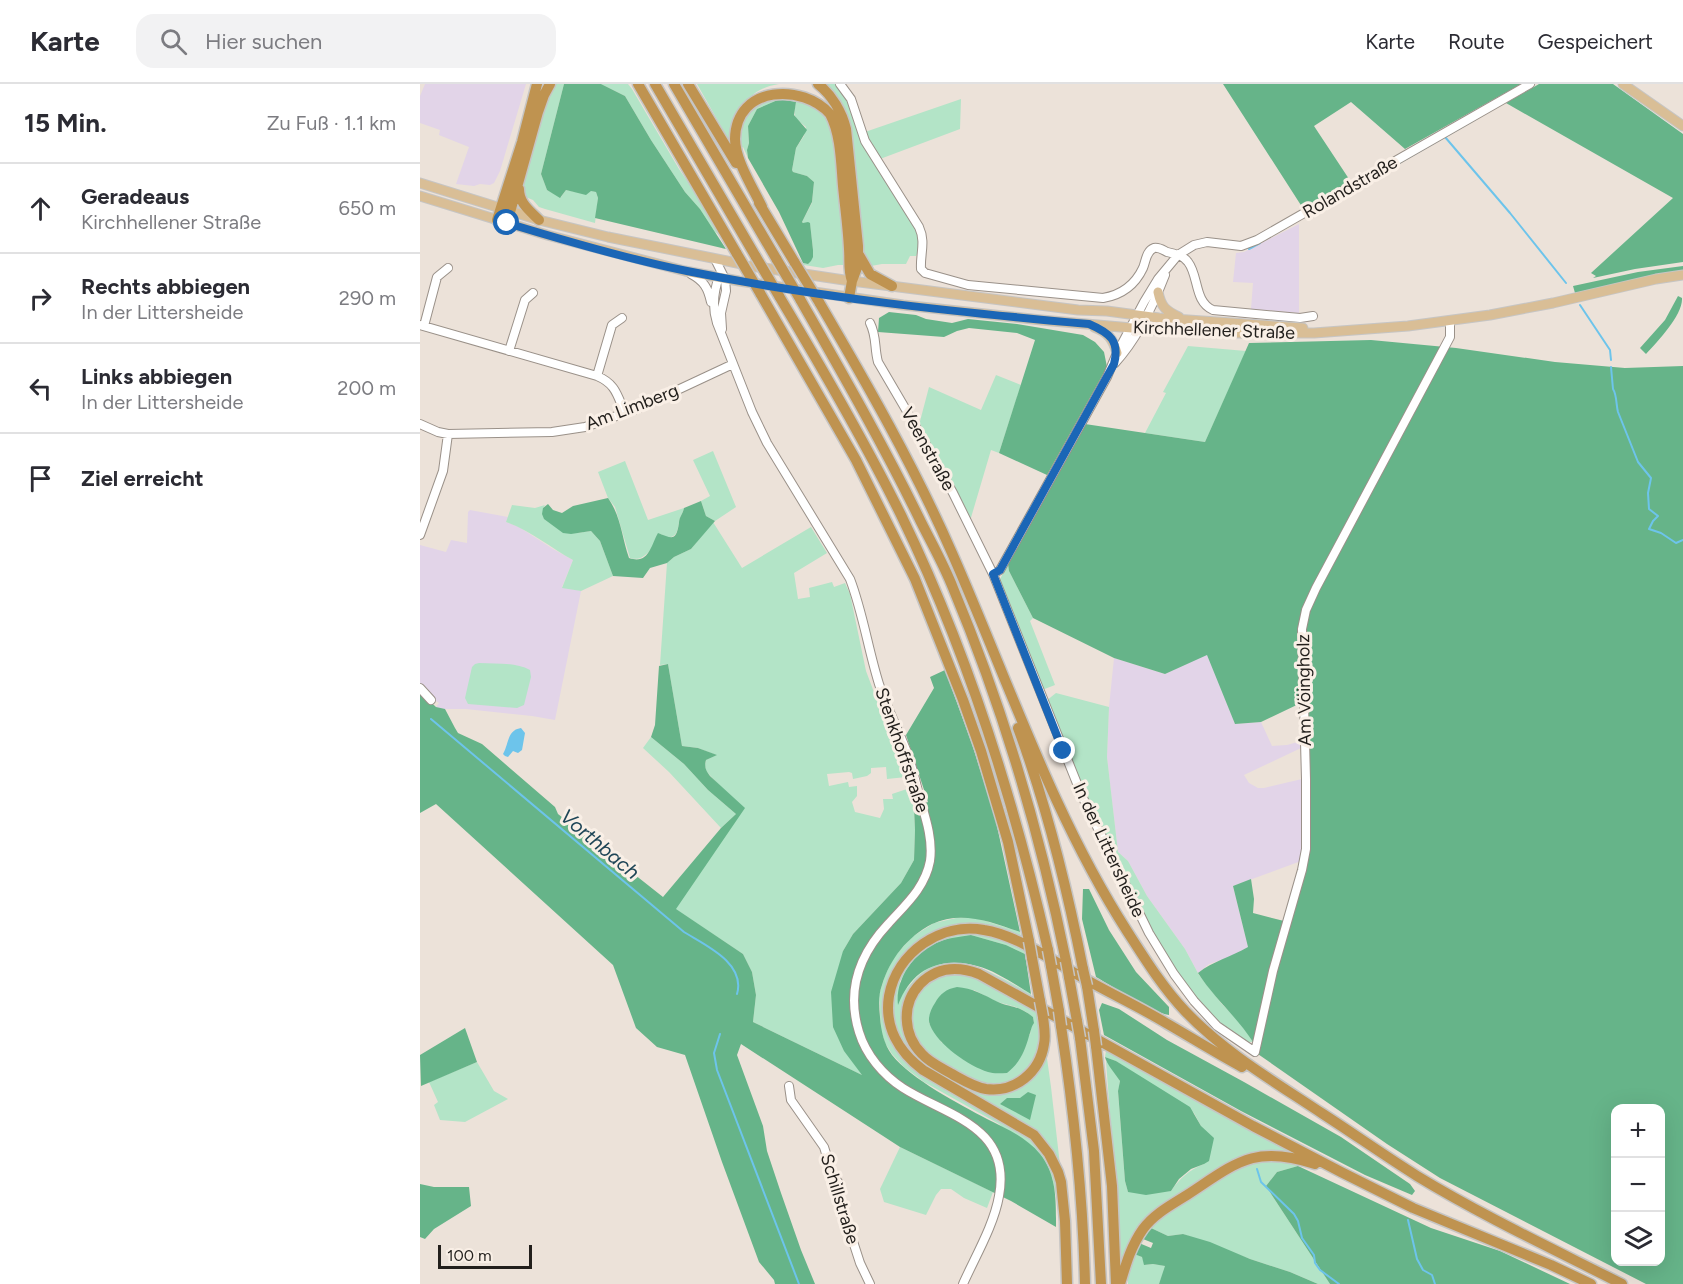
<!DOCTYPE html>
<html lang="de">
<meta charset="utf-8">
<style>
:root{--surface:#fff;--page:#f2f2f3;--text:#2b2b33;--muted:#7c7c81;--line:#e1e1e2}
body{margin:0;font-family:Figtree,sans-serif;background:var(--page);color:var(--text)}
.controls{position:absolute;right:18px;bottom:18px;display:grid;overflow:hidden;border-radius:12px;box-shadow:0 6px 24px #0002}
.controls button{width:54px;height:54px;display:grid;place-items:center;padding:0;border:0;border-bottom:2px solid var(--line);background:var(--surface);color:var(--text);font:30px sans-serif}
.scale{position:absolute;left:18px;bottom:15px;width:94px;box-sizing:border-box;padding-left:6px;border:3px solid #221f1c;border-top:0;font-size:16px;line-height:21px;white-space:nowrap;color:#221f1c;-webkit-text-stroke:4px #f9efe6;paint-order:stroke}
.stop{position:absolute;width:18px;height:18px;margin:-14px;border:4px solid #1b66b6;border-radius:50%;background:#fff}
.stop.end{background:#1b66b6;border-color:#fff;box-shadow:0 2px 6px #0008}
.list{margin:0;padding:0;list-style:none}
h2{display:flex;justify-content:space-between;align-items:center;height:78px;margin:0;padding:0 24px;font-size:26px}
h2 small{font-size:20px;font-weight:400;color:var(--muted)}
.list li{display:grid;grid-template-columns:39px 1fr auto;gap:18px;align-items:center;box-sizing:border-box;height:90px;padding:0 24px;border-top:2px solid var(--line)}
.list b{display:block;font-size:22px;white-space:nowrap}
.list p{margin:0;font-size:20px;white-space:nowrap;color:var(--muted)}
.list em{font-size:20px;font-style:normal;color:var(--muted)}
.icon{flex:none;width:33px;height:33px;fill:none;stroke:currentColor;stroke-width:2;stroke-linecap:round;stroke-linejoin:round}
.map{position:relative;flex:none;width:1263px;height:1200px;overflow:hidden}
header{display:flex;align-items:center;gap:36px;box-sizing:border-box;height:84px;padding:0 30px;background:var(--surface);border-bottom:2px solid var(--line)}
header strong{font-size:28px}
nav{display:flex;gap:33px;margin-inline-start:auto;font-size:21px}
.search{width:420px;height:54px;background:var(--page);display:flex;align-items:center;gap:15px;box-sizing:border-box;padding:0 21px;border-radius:18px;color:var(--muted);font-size:22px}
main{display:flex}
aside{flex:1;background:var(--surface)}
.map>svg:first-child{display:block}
</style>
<header>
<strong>Karte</strong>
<div class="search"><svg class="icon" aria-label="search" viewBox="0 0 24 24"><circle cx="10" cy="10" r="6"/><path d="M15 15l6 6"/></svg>Hier suchen</div>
<nav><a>Karte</a><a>Route</a><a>Gespeichert</a></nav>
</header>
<main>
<aside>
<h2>15 Min.<small>Zu Fuß · 1.1 km</small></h2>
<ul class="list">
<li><svg class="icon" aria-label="ahead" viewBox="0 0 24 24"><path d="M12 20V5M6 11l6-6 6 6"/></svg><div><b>Geradeaus</b><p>Kirchhellener Straße</p></div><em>650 m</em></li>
<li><svg class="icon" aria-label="right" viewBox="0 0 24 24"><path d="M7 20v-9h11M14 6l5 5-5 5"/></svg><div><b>Rechts abbiegen</b><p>In der Littersheide</p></div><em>290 m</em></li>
<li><svg class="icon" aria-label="left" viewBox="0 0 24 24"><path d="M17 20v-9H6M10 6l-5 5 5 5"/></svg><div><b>Links abbiegen</b><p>In der Littersheide</p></div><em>200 m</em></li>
<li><svg class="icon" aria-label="arrive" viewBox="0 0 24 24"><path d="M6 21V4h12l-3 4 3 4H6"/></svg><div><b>Ziel erreicht</b></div></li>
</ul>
</aside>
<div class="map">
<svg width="1263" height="1200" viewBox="0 0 1263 1200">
<rect width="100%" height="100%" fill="#ece2d9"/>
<!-- commercial -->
<path fill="#e2d4e8" d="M5,0H106L80,87L74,99L70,101L60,100L54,102L36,100L49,63L19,51L20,46L0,39V12Z
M879,140V229L831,225L833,199L813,198L816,169L824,168Z
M50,426L88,433L86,438L99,443L133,465L153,476L142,503L161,507L135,636L112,632L46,625H22L16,623L19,619L13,615L0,602V461L26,468L31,456L47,459L48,428Z
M787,570L815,640L841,638L852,662L867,661L881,657V664L824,691L829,699L838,704H844L882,695L883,756L881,777L813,802L828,863L813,872L789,880L778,889L765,865L727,812L708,777L698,768L687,673L689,623L694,574L745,590Z"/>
<!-- green -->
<path fill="#b3e4c7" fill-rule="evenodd" d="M133,0H144L121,90L127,106L141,113L146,106L156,108L172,107L176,108L178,114L175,139L125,125L119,123L113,116L103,112V101L123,23Z
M181,0H208L212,5L259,85L281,117L303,154L295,148L280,125L265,108L231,56L205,12Z
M277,0H359C322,6 321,29 311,60Z
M403,0H417L430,21L438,46L499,149L500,170H497L496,172H490L486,180H462L451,182L443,167L430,57Z
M345,12L393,16L409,37L413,57L425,176L423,181H418L403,184L384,181L383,179L388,180L393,166L390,140L383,139L382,138L392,119L394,98L387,92L373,88L372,86L376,64L384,52L386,43C374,33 373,34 376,18L360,15L337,25L328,42L329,59L327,66L328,74L323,63L321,64C317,37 328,30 345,12Z
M541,15L540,45L460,75L445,48Z
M768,262L826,267L785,358L725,349L746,309L743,308Z
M576,291L601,301L579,369L571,366L550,437L530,395L499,341L509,303L561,326Z
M293,367L316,423L295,437L286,432L281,417L290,412L273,376Z
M205,377L228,436L264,424C263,429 259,434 259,439C257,448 257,453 246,454L241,450C233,461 226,479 210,474L195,423L188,414L178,388Z
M92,421L115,424L125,421L123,424L124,434C145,450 145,451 171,447L180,457L193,492L161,507L142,504L153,476C131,464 110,446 86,438Z
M293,438L322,484L391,443L407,469L374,489L378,515L390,513L389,504L412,498L414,503L425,499L430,510L446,587L486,693L467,695L466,683L451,684V689L447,692L433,695L432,689L429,688L407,690L409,702L428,698L429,703L437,702V712L432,718L435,728L460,734L464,725L463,715H473L472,710L490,704L494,724L495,746L494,776L481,799L433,850L423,867L444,992L333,938L336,911L332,888L323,870L255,825L322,726L286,687L285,681L286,676L296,671L278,664L262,662L248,580L240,581L247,479L254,473L271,465Z
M588,480L589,487L613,534L610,537L635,601L622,606L579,497Z
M59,579C76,580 95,578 110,586L111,593L104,621L97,624L48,620L45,614L52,583L55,580Z
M636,609L689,623L687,673L698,768L708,777L727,812L765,865L779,891L801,919L823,942L833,958H826L803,943L766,903L738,860L681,750L626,617Z
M231,653L264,680L288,706L316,730L301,744L249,688L223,664Z
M536,834H556L600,848L605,870L586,861L551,851L500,870L480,897L482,911C487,904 493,896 500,890C535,862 578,892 611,910L626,967L631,1003L640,1081L636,1112L632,1093L579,1040L504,998L484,983L472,970L465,959L461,946L459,911L465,892L473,874L492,853L514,839ZM554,906C563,910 572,917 581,919C595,923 601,923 613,933L614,938L611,943L610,951L522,959L509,939Z
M686,967L874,1068L873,1069L847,1066L824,1072L715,1149L701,1177L686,977L692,984L700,997L698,1008L705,1097L708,1108L751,1107C760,1094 769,1086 784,1080L781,1042L774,1029L696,977L685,973Z
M57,978L74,1007L88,1015L45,1038L20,1036L14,1021L18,1018L9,998Z
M480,1063L573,1108L567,1124L544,1114L531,1105H521L516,1111L506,1131L464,1118L460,1105Z
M850,1074L879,1079L878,1082L857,1088L846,1102L910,1200H898L870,1188L830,1175L763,1150L748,1152L731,1144L750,1127L811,1086Z
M714,1170L722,1173L725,1181L733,1180L746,1182L739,1200H708V1192Z"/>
<!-- forest -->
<path fill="#66b489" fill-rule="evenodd" d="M144,0H181L205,12L231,56L265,108L280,125L306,165L175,134L178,114L176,108L171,107L166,111L146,106L140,114L127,106L121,90Z
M803,0H1101L985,65L931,18L894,42L931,98L884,126Z
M1119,0H1193L1263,50V178L1215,185L1173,194L1176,192L1171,189L1253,114L1086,19Z
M360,15L376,18L374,31L387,46L376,64L372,86L373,88L387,92L394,98L392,118L382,138L383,139L388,138L390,139L393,166V173L391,177L388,180L383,179L359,128L328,74L327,66L329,59L328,42L337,25Z
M1263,182V187L1224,194L1155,209L1153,202L1218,188Z
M1258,212L1262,214C1263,231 1238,257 1226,270L1220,264L1245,236Z
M469,228L496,231L506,235L532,239L548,235L597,240L663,251L675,258L684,268L687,283L627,391L579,369L615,256L597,249L549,244L537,247L524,253L458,248L459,234Z
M951,256L1036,264L1135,278L1205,284L1263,282V1200H1226L1020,1094L967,1060L835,968L886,765L883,618L841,638L815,640L787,571L745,590L694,574L613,534L589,487L588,480L665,340L785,358L829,259ZM1196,1024H1240V1178H1196Z
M188,414C201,432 202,454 209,474C229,481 231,461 238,449C253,455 256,457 259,439C259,433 263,430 264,424L281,417L286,432L295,437L271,465L254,473L247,479L230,484L223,494L193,492L180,457L171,447L151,450L143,449L124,435L122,430L123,424L128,420L133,426L142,429L153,422Z
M248,580L262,662L278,664L297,671L286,676C284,683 286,687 290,692L325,724L256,825L323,870L332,888L336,911L333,938L442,991L424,967L413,943L411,908L423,867L433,850L481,799L494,776L495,746L494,724L508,718L486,651L514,604L510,593L525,586L552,660L575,733L600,848C572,838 541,826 512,840C487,853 470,875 462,901C458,912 459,922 460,933C461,947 464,960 472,971C491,995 539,1020 567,1035C585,1044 606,1053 620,1070C637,1091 636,1117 636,1143L591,1117L480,1063L321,960L317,971L343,1042L347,1067L361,1109L381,1166L395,1200H355L354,1196L339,1178L302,1078L265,971L237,963L216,944L193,881L16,720L0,729V608L16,623L25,625L35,644L38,649L62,660L135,723L138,730L243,813L301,744L316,730L288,706L264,680L231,653L235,641L239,582Z
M831,795L834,815L833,829L864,837L833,958C817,933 794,914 778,889C793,877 811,873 828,863L813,802Z
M663,805H669L689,846L716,888L749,923V931C731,928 694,903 676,893L662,835Z
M551,851L586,861L605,870L611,910C594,900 576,887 557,882C519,872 492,885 478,921C475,897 492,871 514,860C526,854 538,853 551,851Z
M537,903C552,904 564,911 578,918C592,924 598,921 613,933L614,939C611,943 611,947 609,952C605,967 599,980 587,989C581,989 574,990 568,988C549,982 518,961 510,941C507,934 511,925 515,919C520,910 526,905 537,903Z
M682,919L699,925L747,956L824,998L921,1053L990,1100L995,1107L992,1111L945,1091L821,1027L684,951L679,926Z
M45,944L57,978L1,1002L0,971Z
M685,973L696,977L770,1023L781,1042L794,1054L789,1077L784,1080L771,1085L759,1095L751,1107L726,1111L708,1108L705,1097L698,1007L700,997C696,991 686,979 685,973Z
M608,1008L616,1011L610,1036L580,1020L587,1014H600Z
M878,1082L1011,1144L1080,1167L1150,1200H910L846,1102L857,1088Z
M0,1100L14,1103H49L51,1122L14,1145L5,1155L0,1153Z
M731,1144L748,1152L763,1150L790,1158L830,1175L870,1188L898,1200H739L745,1182L733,1180L724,1181L722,1173L714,1170L719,1159L731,1164L733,1159L723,1155Z"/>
<!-- water -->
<path fill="#6dc4eb" d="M101,644L105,649L102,666L98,669L93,667L88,673L85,672L83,670C89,660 87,646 101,644Z"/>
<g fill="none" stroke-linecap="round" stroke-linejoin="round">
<!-- stream -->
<path stroke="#6dc4eb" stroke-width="2" d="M1025,53L1090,129L1146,199
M925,110L1056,35
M829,165L840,159
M1160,221L1190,266L1191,276
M1191,283L1193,305C1197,311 1196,321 1198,328L1218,378L1231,394L1228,409L1229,425L1238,432L1233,437L1229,445L1241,449L1256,459L1263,456
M11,635L264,848C285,861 326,879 317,910
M300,950L294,969L297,986L379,1200
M837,1085L841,1098L874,1130L878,1137L882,1154L894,1171L895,1179L900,1186L919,1200
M988,1136L997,1175L1003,1186L1012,1191L1015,1200"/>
<defs>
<path id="minor" d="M420,0L431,15L445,57L499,143C506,158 500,170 501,185L505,189L548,201L683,214C701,211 715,201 723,184C726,177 726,167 734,164C739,163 743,166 747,168C755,170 763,171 768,178C779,192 774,218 793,226L880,234L893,232
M295,175L305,195L306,207L301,229L302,245
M271,190C284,197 288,204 291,218
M299,193C293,209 292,223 297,239L332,328L347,359L430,495C443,529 448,565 459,600C467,624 479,647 488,671C493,685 496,700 500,715C506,735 513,756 510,777C505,804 485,821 468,840C439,871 426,906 439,948C446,971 463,991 483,1004C527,1032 592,1042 579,1112C574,1141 555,1173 543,1200
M450,239C457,253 454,263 458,278L492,336L533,409L573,490L662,712L729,849L754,890L774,917L797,942L835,968L853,887L882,786L886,765V695L882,545L886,526L896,504L1030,253V237
M0,241L177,292C196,300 197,311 205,329
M4,242L17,193L28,184
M89,267L105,216L113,209
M695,279C717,255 733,222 745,191
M177,292L192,241L202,234
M0,340L18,348L28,350L132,348L165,343L219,324L313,280
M0,451L23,387L28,350
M573,490L580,486L687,293L697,269L724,218L738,195L758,171L774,161L787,158L821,162L837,156L1110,0
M0,604L11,616
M369,1002L371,1016L404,1063L413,1092L418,1098L417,1108L440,1179L450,1200"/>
<path id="major" d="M1203,0L1263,42
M0,99L119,136L188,153L322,180
M0,112L127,151L265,187L319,197L483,221L621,236L746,247L799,249H894L988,242L1070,231L1133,219L1236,195L1263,191
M331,182L424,196L658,226L687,227L739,234L883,244
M738,208C741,223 746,227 759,233
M674,243C688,248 693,255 697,269"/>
<path id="highway" d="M218,0L317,170
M235,0L336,173
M254,0L357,176
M268,0L316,79
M398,0C412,11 422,28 426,45L438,162V181L432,197L429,214
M99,105C99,119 109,126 119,136
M339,119L375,179
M342,123C333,104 315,76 315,55C316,0 384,0 410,30C421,51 421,79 423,102C425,123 428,144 429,165C430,177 428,186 432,197
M77,136L102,58L117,0
M87,139L118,28L124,11L130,0
M439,171L450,190L472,202
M340,209L436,376L495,495L543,616L561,667L588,758L609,857
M359,212C402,284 444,356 481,431C548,569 594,716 628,866
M380,215C422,289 464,362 501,438C512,460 524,481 533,504C583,624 620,749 646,877
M399,218C447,300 494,382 532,469C588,596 632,730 707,847C725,875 743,904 765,927C805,969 855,998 903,1030C934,1050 965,1072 997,1092C1063,1132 1133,1165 1202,1200
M598,644C627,722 647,804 663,885
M612,874L620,917
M631,882L639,927
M649,893L657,937
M667,902L674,947
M623,933C624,942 626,951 624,960C620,988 595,1009 566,1005C554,1003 543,996 532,990C522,984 510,979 502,970C483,951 481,920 500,900C517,883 538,882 559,890L833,1042L921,1088L993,1124L1131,1181L1171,1200
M641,942C654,1028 663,1113 665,1200
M660,954L674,1067L681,1200
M676,962L692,1102L696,1200
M647,1200L645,1137L641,1098L638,1088L629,1070L614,1051L503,986C479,968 464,943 469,912C477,868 521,838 564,846C596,851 630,875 658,891C687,908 718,922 746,939C772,954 796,969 822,983
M700,1200C706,1180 711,1162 723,1145C734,1130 751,1121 767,1111C816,1079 834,1060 895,1080"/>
</defs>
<!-- minor casing -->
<use href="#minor" stroke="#9a9189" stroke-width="10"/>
<!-- major casing -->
<use href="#major" stroke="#c6c5c4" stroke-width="11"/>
<!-- highway casing -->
<use href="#highway" stroke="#c6c5c4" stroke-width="13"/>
<!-- minor -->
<use href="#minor" stroke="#fff" stroke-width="8"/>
<!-- major -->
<use href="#major" stroke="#d9be96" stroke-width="9"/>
<!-- highway -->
<use href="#highway" stroke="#bf9350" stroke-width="10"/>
<defs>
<path id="highway-bridge" d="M317,170L340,209
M336,173L359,212
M357,176L380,215
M375,179L399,218
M609,857L612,874
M628,866L631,882
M646,877L649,893
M663,885L667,902
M620,917L623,933
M639,927L641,942
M657,937L660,954
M674,947L676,962"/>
</defs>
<!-- highway-bridge casing -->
<use href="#highway-bridge" stroke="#c6c5c4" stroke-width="13" stroke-linecap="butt"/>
<!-- highway-bridge -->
<use href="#highway-bridge" stroke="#bf9350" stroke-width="10"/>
</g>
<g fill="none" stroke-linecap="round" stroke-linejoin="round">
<!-- route -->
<path stroke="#1b66b6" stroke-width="8" d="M87,139C146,157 207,175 267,187C400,214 535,228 669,240C690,249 700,257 694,280L580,486L573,490L643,667"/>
</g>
<g text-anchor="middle" stroke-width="6" stroke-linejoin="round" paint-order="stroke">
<!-- street labels -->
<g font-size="18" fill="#221f1c" stroke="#f9efe6">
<text transform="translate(930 103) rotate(-30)" y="6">Rolandstraße</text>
<text transform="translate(794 246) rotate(2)" y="6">Kirchhellener Straße</text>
<text transform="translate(212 323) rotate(-21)" y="6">Am Limberg</text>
<text transform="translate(508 365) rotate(61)" y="6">Veenstraße</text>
<text transform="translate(884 606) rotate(-91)" y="6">Am Vöingholz</text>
<text transform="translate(482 666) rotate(71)" y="6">Stenkhoffstraße</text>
<text transform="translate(689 766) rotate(65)" y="6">In der Littersheide</text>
<text transform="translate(420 1115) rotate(73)" y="6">Schillstraße</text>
</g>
<!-- water labels -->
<g font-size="20" font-style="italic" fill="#1f4657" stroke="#f9efe6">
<text transform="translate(180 760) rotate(40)" y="7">Vorthbach</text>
</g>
</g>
</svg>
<div class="controls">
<button>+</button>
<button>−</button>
<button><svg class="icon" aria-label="layers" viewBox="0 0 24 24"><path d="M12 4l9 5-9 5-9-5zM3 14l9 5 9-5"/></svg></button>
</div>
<div class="scale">100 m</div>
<div class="stop" style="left:87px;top:139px"></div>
<div class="stop end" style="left:643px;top:667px"></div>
</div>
</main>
